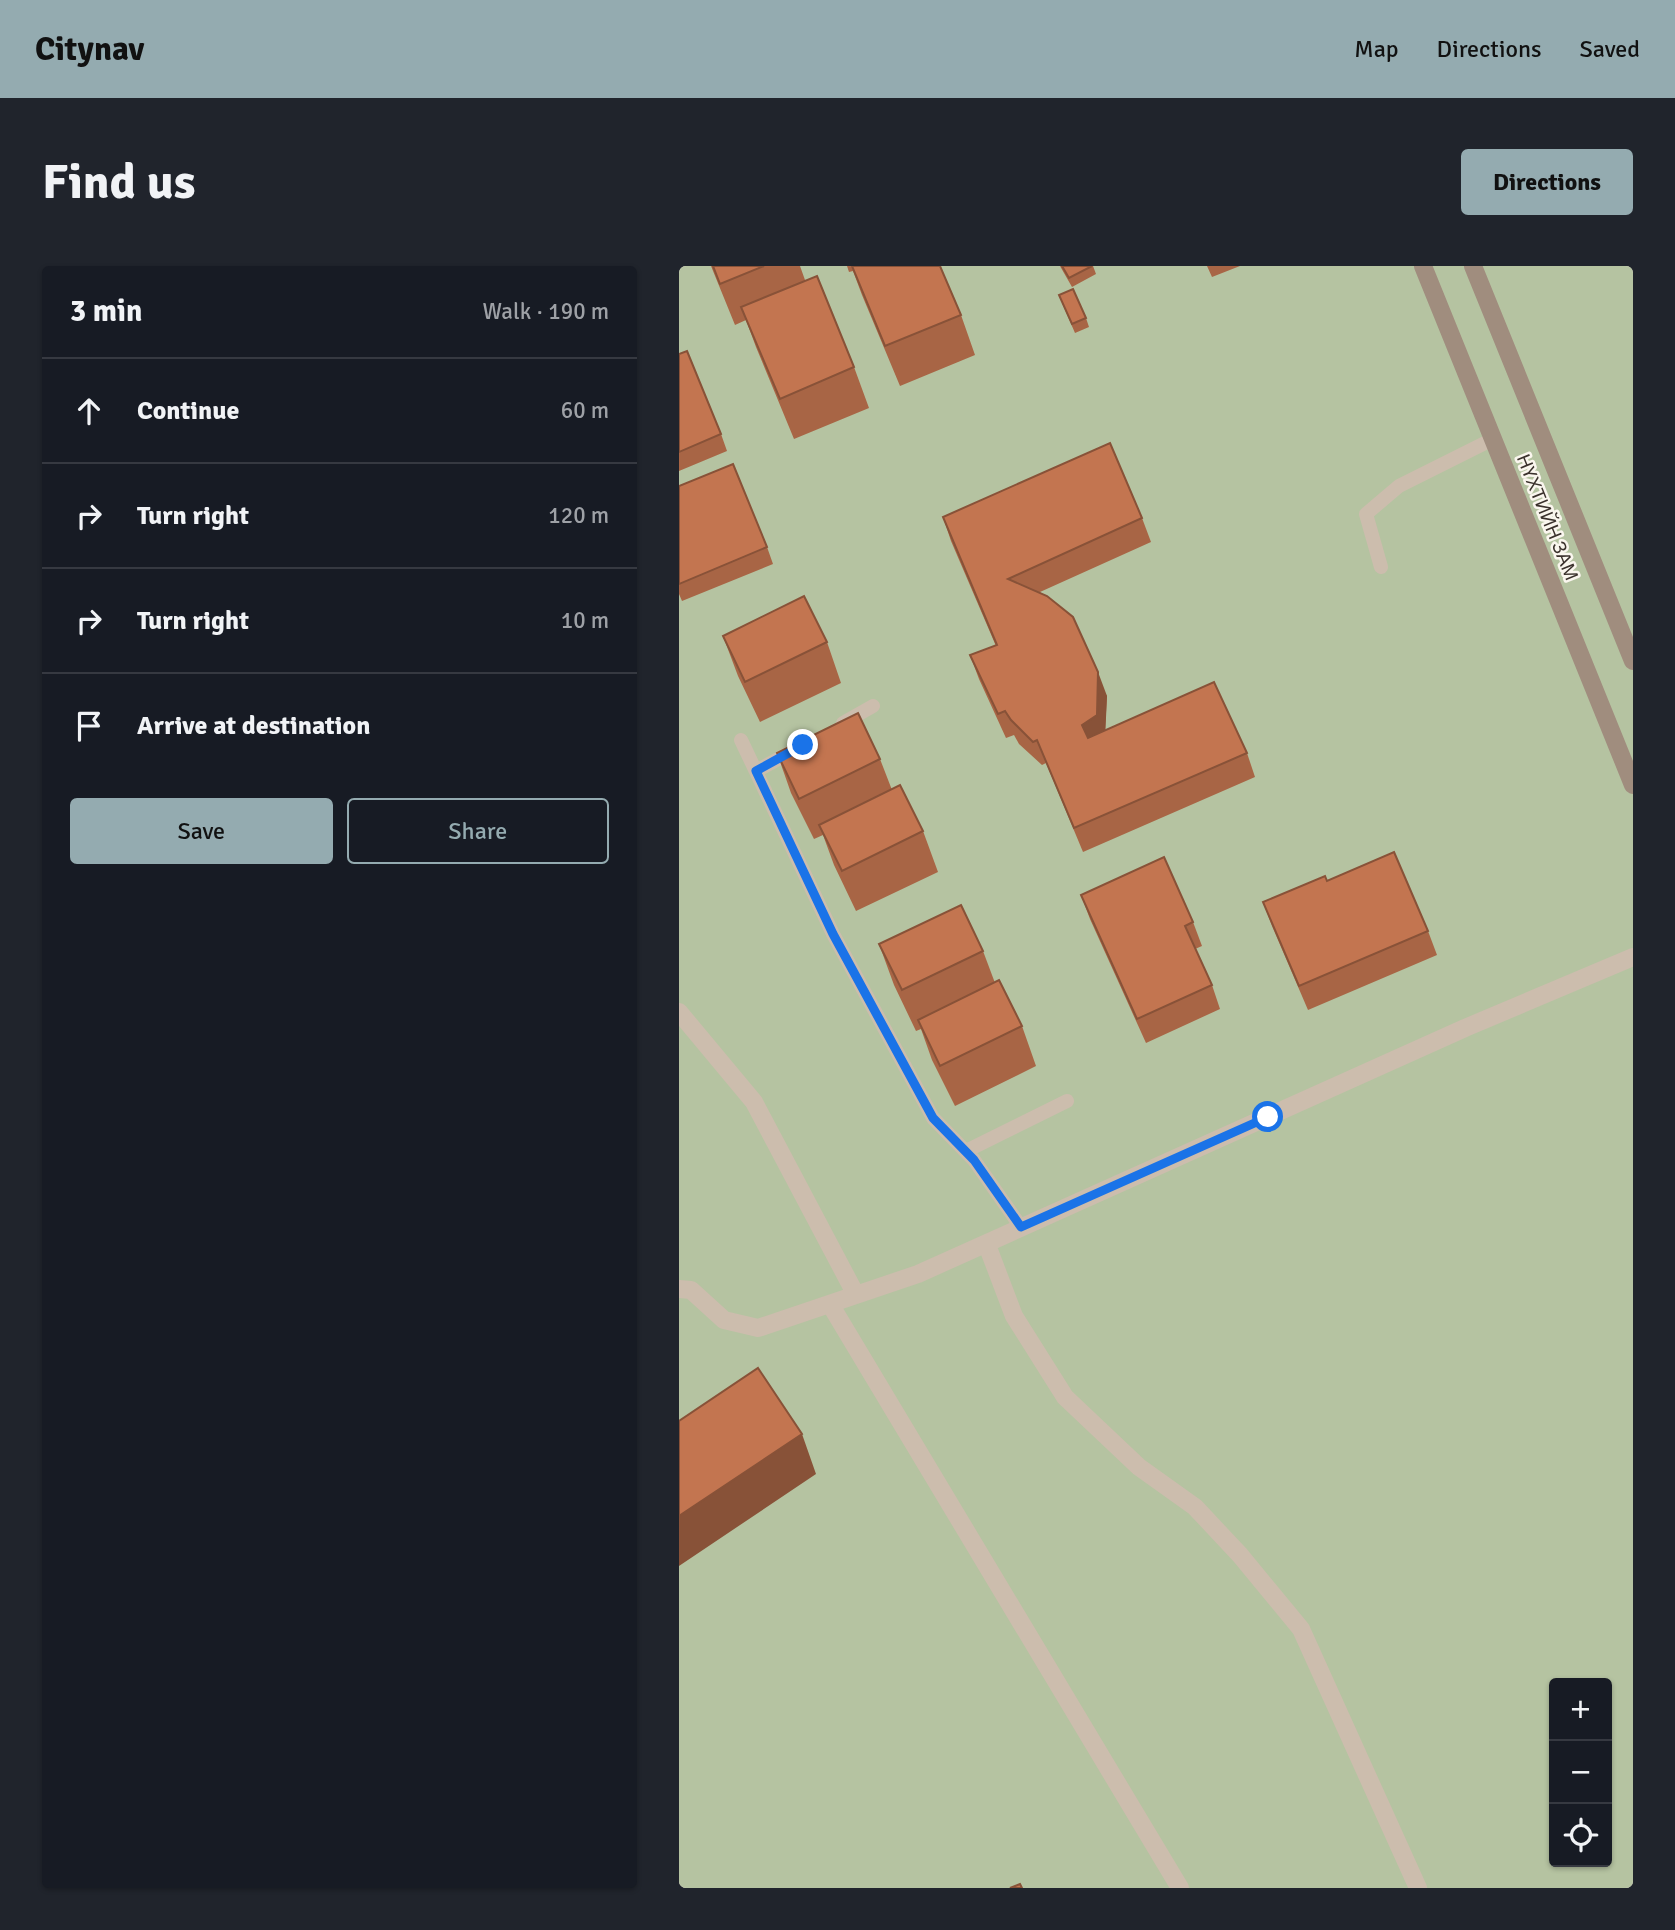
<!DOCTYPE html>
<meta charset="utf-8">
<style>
:root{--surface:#171b24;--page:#20242c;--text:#f1f3f6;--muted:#9ea1a6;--line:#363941;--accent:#94abb0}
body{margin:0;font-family:Signika,sans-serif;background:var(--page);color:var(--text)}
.controls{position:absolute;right:21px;bottom:21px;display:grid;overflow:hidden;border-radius:7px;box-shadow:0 2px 5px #0004}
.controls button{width:63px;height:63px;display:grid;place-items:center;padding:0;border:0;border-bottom:2px solid var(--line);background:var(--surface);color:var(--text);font:35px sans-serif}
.stop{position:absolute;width:21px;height:21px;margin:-16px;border:5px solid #1a73e8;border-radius:50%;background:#fff}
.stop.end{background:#1a73e8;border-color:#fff;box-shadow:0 2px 7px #0008}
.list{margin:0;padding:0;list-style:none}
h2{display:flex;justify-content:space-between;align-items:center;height:91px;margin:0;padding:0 28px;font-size:30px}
h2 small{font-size:23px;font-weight:400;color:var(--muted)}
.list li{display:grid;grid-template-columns:46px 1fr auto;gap:21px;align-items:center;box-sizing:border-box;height:105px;padding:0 28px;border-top:2px solid var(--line)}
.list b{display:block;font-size:26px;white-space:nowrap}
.list em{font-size:23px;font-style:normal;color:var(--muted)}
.actions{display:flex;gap:14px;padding:21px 28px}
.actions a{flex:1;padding:16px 0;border:2px solid var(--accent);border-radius:7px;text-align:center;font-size:24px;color:var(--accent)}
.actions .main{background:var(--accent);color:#111}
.icon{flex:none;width:38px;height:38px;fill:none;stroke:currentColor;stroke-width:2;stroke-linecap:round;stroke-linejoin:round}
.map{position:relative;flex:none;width:954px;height:1622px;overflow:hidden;border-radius:7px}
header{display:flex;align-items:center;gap:42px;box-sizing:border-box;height:98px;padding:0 35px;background:var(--accent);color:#111}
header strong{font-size:33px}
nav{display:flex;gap:38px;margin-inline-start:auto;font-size:24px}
.intro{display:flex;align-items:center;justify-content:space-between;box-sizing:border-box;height:168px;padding:0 42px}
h1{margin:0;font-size:49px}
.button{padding:18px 32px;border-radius:7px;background:var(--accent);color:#111;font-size:24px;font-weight:700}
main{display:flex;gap:42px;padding:0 42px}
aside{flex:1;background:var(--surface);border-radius:7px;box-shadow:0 2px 5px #0004}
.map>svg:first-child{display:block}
</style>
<header>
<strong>Citynav</strong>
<nav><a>Map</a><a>Directions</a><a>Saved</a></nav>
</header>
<div class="intro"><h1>Find us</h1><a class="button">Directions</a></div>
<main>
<aside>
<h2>3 min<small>Walk · 190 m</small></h2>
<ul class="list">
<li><svg class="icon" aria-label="ahead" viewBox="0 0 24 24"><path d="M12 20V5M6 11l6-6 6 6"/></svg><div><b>Continue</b></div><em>60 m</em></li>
<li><svg class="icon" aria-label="right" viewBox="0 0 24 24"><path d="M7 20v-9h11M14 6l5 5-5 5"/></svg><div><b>Turn right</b></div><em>120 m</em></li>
<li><svg class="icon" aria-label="right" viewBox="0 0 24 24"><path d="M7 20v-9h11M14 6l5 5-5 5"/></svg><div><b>Turn right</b></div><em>10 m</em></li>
<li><svg class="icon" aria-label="arrive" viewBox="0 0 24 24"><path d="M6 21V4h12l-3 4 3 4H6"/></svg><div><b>Arrive at destination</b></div></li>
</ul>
<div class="actions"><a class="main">Save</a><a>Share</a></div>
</aside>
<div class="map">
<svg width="954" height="1622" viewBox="0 0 954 1622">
<rect width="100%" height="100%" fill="#f3ece2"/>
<!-- green -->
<path fill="#b5c3a1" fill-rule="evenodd" d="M0,0H954V1622H0ZM875,1417H928V1596H875Z"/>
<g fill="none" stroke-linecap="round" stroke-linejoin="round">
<!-- lane -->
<path stroke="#ccbdad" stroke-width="14" d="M702,301L687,248L720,220L814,173
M164,457L194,440
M62,474L154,668L254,852L295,894L342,961
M77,505L116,484
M287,885L388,835"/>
<!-- street -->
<path stroke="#ccbdad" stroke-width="18" d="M0,746L75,836L177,1029
M308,979L335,1050L386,1131L460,1201L516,1241L561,1289L622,1363L739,1622
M0,1023L12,1024L45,1054L79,1062L239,1008L786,762L954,691
M151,1038L501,1622"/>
<!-- secondary -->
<path stroke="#a08d7e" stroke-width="18" d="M744,0L954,519
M794,0L954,395"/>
</g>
<!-- wall -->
<path fill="#a86545" d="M32,0H121L126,14L175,101L190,142L115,173L77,81L67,54L56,59Z
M168,0H261L282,49L296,89L221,120L183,29L174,5L170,6Z
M381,0H414L417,8L393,21Z
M528,0H561L533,11Z
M383,37L407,52L410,61L396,67Z
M0,88L42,168L48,185L0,205Z
M0,220L88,281L94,298L3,335L0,328Z
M264,251L463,252L472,276L361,326L428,430L426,464L568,487L576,511L404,586L367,497L363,499L340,478L335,469L327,472L300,413L291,389L317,380L272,275Z
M44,370L148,376L162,417L81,456L59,410Z
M98,487L201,493L213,524L244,565L259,606L177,645L155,599L144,569L135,573L112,527Z
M648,615L749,665L758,689L629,744L593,660L584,636Z
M402,629L514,656L523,680L516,683L533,719L541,743L467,777L411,653Z
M200,678L304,685L316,717L343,760L357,800L276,840L253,794L242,763L237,765L215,719Z"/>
<!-- shaded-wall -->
<path fill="#885238" d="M419,406L428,430L426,473L412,483L403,459Z
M123,1168L137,1208L0,1300V1250Z"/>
<!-- building -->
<path fill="#c37550" stroke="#885238" stroke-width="2" d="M34,0H85L41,18Z
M173,0H261L282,49L206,80Z
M383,0H413L390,12Z
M138,10L175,101L101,133L62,41Z
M394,23L407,52L393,58L380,29Z
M8,85L42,168L0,186V88Z
M431,177L463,252L329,313L368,330L394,351L419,406L418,449L403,459L409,472L535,416L568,487L395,562L358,474L354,476L332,454L326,445L319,448L291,389L318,379L264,251Z
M54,198L88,281L0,318V220Z
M125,330L148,376L66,416L44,370Z
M179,447L201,493L120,533L98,487Z
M221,519L244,565L163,605L140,559Z
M715,586L749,665L620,720L584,636L646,610L648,615Z
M485,591L514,656L506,660L533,719L458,753L402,629Z
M282,639L304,685L223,724L200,678Z
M320,714L343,760L261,800L239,754Z
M79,1102L123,1168L0,1250V1155Z
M341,1618L343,1622H331Z"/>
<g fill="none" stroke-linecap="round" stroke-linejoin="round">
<!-- route -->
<path stroke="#1a73e8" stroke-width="9" d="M124,479L77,505L154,668L254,852L295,894L342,961L589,851"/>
</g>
<g text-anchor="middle" stroke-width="5" stroke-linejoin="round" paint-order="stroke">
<!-- street labels -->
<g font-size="19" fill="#3a312c" stroke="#faf6ee">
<text transform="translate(869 251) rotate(68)" y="7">НҮХТИЙН ЗАМ</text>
</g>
</g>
</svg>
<div class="controls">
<button>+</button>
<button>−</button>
<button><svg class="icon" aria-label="locate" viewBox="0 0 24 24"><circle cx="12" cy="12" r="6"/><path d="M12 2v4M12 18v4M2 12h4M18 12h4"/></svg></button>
</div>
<div class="stop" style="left:589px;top:851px"></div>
<div class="stop end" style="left:124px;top:479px"></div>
</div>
</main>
